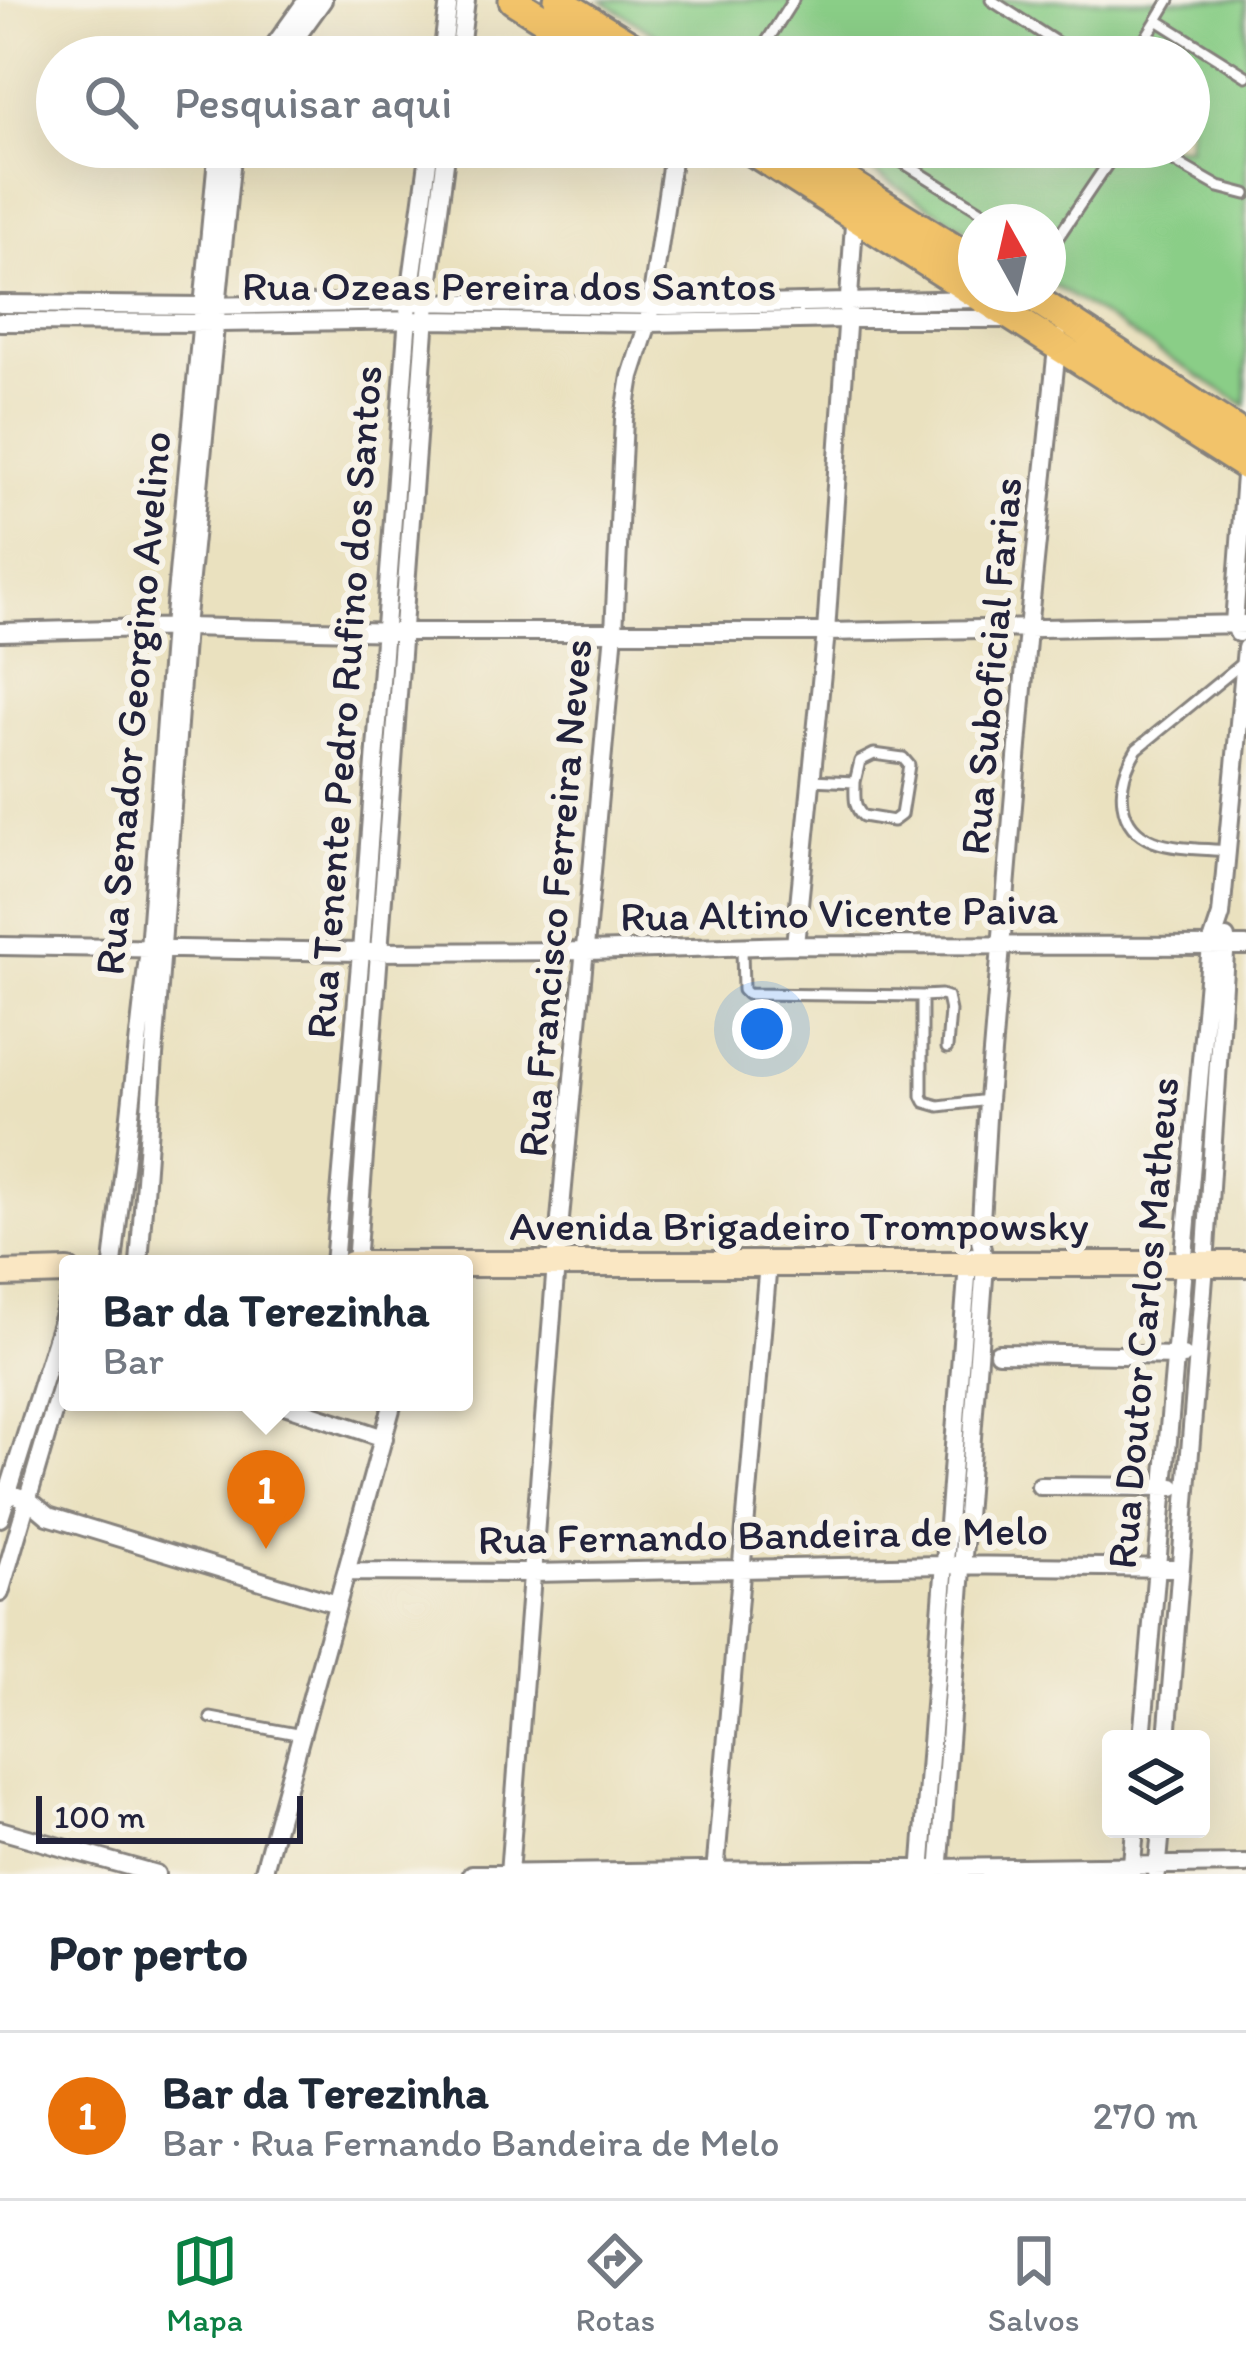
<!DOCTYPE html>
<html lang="pt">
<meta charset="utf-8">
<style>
:root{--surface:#fff;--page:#f6f6f7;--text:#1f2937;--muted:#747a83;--line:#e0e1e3;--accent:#0b8043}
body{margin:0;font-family:Itim,sans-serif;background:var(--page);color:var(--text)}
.controls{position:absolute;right:36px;bottom:36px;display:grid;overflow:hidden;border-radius:12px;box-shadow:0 12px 48px #0002}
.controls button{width:108px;height:108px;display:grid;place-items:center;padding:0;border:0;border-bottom:3px solid var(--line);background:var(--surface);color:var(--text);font:60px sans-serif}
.compass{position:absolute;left:958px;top:204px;width:108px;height:108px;border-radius:50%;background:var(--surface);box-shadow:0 12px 48px #0002;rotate:352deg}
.scale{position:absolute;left:36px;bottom:30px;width:267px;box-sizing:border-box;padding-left:12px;border:6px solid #22223b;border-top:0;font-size:33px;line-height:42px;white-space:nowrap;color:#22223b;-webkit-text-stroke:9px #f7f3e8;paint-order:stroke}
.you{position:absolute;left:762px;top:1029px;width:42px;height:42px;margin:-30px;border:9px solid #fff;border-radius:50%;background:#1a73e8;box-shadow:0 0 0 18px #1a73e833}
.badge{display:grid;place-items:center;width:78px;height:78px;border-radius:50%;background:var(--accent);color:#fff;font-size:39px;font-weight:700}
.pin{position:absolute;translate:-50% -99px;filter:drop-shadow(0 3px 6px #0008)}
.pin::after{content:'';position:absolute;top:63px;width:42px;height:36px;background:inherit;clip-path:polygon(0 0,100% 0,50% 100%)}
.popup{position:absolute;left:59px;top:1255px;width:414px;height:156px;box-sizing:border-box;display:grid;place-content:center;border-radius:12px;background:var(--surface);filter:drop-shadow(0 3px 9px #0005);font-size:39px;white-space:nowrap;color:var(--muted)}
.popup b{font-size:45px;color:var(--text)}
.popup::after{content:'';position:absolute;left:50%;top:100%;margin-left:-24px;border:24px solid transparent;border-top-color:var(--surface)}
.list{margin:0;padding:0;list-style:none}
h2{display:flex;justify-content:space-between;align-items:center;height:156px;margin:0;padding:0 48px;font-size:51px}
h2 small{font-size:39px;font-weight:400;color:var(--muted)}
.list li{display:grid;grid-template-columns:78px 1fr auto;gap:36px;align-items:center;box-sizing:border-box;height:168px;padding:0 48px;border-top:3px solid var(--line)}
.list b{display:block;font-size:45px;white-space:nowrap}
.list p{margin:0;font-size:39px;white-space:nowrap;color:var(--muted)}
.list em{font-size:39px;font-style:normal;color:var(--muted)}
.icon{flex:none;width:66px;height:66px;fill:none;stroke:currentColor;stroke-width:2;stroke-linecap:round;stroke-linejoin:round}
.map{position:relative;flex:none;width:1246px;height:1874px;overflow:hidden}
.search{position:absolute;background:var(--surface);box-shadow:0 12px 48px #0002;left:36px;right:36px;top:36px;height:132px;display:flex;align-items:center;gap:30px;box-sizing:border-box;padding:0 42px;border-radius:66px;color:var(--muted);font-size:45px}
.sheet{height:324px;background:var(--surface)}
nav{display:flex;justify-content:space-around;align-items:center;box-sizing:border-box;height:168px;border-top:3px solid var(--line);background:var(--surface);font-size:33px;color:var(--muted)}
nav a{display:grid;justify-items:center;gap:6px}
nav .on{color:var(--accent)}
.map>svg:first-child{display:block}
</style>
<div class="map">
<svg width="1246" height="1874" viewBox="0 0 1246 1874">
<rect width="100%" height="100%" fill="#f7f3e8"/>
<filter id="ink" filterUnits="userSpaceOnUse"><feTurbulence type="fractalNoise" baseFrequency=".00833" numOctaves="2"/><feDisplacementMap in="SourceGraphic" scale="24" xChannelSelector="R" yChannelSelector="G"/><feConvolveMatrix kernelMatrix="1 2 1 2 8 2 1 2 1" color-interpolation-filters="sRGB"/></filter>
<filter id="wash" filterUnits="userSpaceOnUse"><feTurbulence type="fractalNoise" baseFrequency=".004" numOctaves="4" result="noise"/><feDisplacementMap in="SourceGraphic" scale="48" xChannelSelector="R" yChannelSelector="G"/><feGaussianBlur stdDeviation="2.7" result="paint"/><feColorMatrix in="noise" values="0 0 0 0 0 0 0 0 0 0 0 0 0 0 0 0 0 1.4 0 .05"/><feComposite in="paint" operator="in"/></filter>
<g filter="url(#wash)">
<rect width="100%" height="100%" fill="#eae1bf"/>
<!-- park -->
<path fill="#8ace87" stroke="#567861" stroke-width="3" d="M601,0H1246V406L1048,282V222H976V236L834,147H1189V57H691Z"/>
</g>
<g filter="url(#ink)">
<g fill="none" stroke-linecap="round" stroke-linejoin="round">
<defs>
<path id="lane" d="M991,0L1079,57
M1169,0L1157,20L1246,76
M757,57L793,0
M1134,57L1157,20
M878,147L999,222
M1149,147L1219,187L1246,194
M1048,243H1054L1119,147
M811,780L855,782C855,795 853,807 863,816L893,821L901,815L909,765L903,758L874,754L860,761L855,782
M1227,851C1189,847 1130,853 1123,804C1120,783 1126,767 1137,749L1241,664
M742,948L743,990L747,994L922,996
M947,1048L950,1011L947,997L941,995L922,996V1096L925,1102L939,1106L988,1100
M211,1718L302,1735"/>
<path id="street" d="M266,57L307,0
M282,57L323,0
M442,57L449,0
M459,57L466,0
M0,304L204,306L409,302L668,306L977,299
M0,322L218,323L425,320L648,323L847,319H1013
M0,632L185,627L400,632H826L1246,624
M1238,633L1234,623L1246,462
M795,945L826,632L855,210
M0,946L361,952L587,951L795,945L1246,946
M113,1264L149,948L173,627L218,147
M139,1264L185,627L233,147
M334,1264L361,952L409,302L430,147
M356,1264L427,302L447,147
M998,1353L1183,1356
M275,1402L384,1438
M1040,1486L1173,1487
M0,1490L29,1500L48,1516L337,1604
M0,1518L68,1301
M347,1572L531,1573L943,1565L1180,1568
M0,1593L68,1362
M1142,1739L1211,945L1221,915L1246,648
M1167,1739L1205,1265L1226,938
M0,1830L156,1874
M1157,1873L1161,1829
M263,1874L393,1402
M472,1874L1246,1864
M509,1874L556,1263L614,632L624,419L631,376L648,323L674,147
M715,1874L768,1263
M921,1874L968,1264L972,1256
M939,1874L985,1265L980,1239L988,1100L1028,629L1058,338
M1131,1874L1135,1829"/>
<path id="secondary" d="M351,1264H1246
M0,1274L68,1272"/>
<path id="primary" d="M513,0L604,57
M558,0L650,57
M745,147L976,294
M792,147L976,262
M976,294L1246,466
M1028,294L1246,437"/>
</defs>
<!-- lane casing -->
<use href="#lane" stroke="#86827d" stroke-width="15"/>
<!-- street casing -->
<use href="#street" stroke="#86827d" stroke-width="22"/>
<!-- secondary casing -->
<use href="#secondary" stroke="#86827d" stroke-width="30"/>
<!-- primary casing -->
<use href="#primary" stroke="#86827d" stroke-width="33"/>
<!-- lane -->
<use href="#lane" stroke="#fff" stroke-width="9"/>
<!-- street -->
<use href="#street" stroke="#fff" stroke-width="16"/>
<!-- secondary -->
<use href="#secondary" stroke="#fae7c3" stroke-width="24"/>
<!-- primary -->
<use href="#primary" stroke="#f2c36a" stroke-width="27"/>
</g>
</g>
<g text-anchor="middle" stroke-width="12" stroke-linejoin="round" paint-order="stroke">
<!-- street labels -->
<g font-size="42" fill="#22223b" stroke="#f7f3e8">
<text x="509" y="300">Rua Ozeas Pereira dos Santos</text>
<text transform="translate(990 666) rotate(-85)" y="15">Rua Suboficial Farias</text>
<text transform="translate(343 702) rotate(-86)" y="15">Rua Tenente Pedro Rufino dos Santos</text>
<text transform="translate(132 703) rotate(-85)" y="15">Rua Senador Georgino Avelino</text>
<text transform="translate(554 898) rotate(-85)" y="15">Rua Francisco Ferreira Neves</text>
<text transform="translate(839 912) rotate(-1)" y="15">Rua Altino Vicente Paiva</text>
<text x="799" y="1240">Avenida Brigadeiro Trompowsky</text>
<text transform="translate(1142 1323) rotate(-85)" y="15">Rua Doutor Carlos Matheus</text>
<text transform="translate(763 1534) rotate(-1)" y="15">Rua Fernando Bandeira de Melo</text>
</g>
</g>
</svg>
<div class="controls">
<button><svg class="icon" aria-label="layers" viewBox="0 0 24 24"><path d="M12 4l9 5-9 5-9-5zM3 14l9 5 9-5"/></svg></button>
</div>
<svg class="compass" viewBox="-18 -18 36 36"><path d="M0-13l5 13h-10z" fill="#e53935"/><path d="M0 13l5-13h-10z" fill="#747a83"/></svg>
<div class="scale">100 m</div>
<div class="you"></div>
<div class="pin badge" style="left:266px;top:1549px;background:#e8710a">1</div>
<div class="popup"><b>Bar da Terezinha</b>Bar</div>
<div class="search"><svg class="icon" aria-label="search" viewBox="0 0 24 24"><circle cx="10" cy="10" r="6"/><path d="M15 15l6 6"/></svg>Pesquisar aqui</div>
</div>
<section class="sheet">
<h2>Por perto<small></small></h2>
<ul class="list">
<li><span class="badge" style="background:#e8710a">1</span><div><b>Bar da Terezinha</b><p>Bar · Rua Fernando Bandeira de Melo</p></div><em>270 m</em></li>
</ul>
</section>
<nav>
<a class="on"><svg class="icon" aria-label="map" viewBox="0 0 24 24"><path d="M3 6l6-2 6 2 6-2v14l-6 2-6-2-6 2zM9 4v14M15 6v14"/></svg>Mapa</a>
<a><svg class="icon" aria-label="directions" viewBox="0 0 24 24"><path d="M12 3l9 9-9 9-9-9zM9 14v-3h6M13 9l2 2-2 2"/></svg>Rotas</a>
<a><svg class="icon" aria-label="saved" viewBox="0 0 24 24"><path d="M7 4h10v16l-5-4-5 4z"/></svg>Salvos</a>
</nav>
